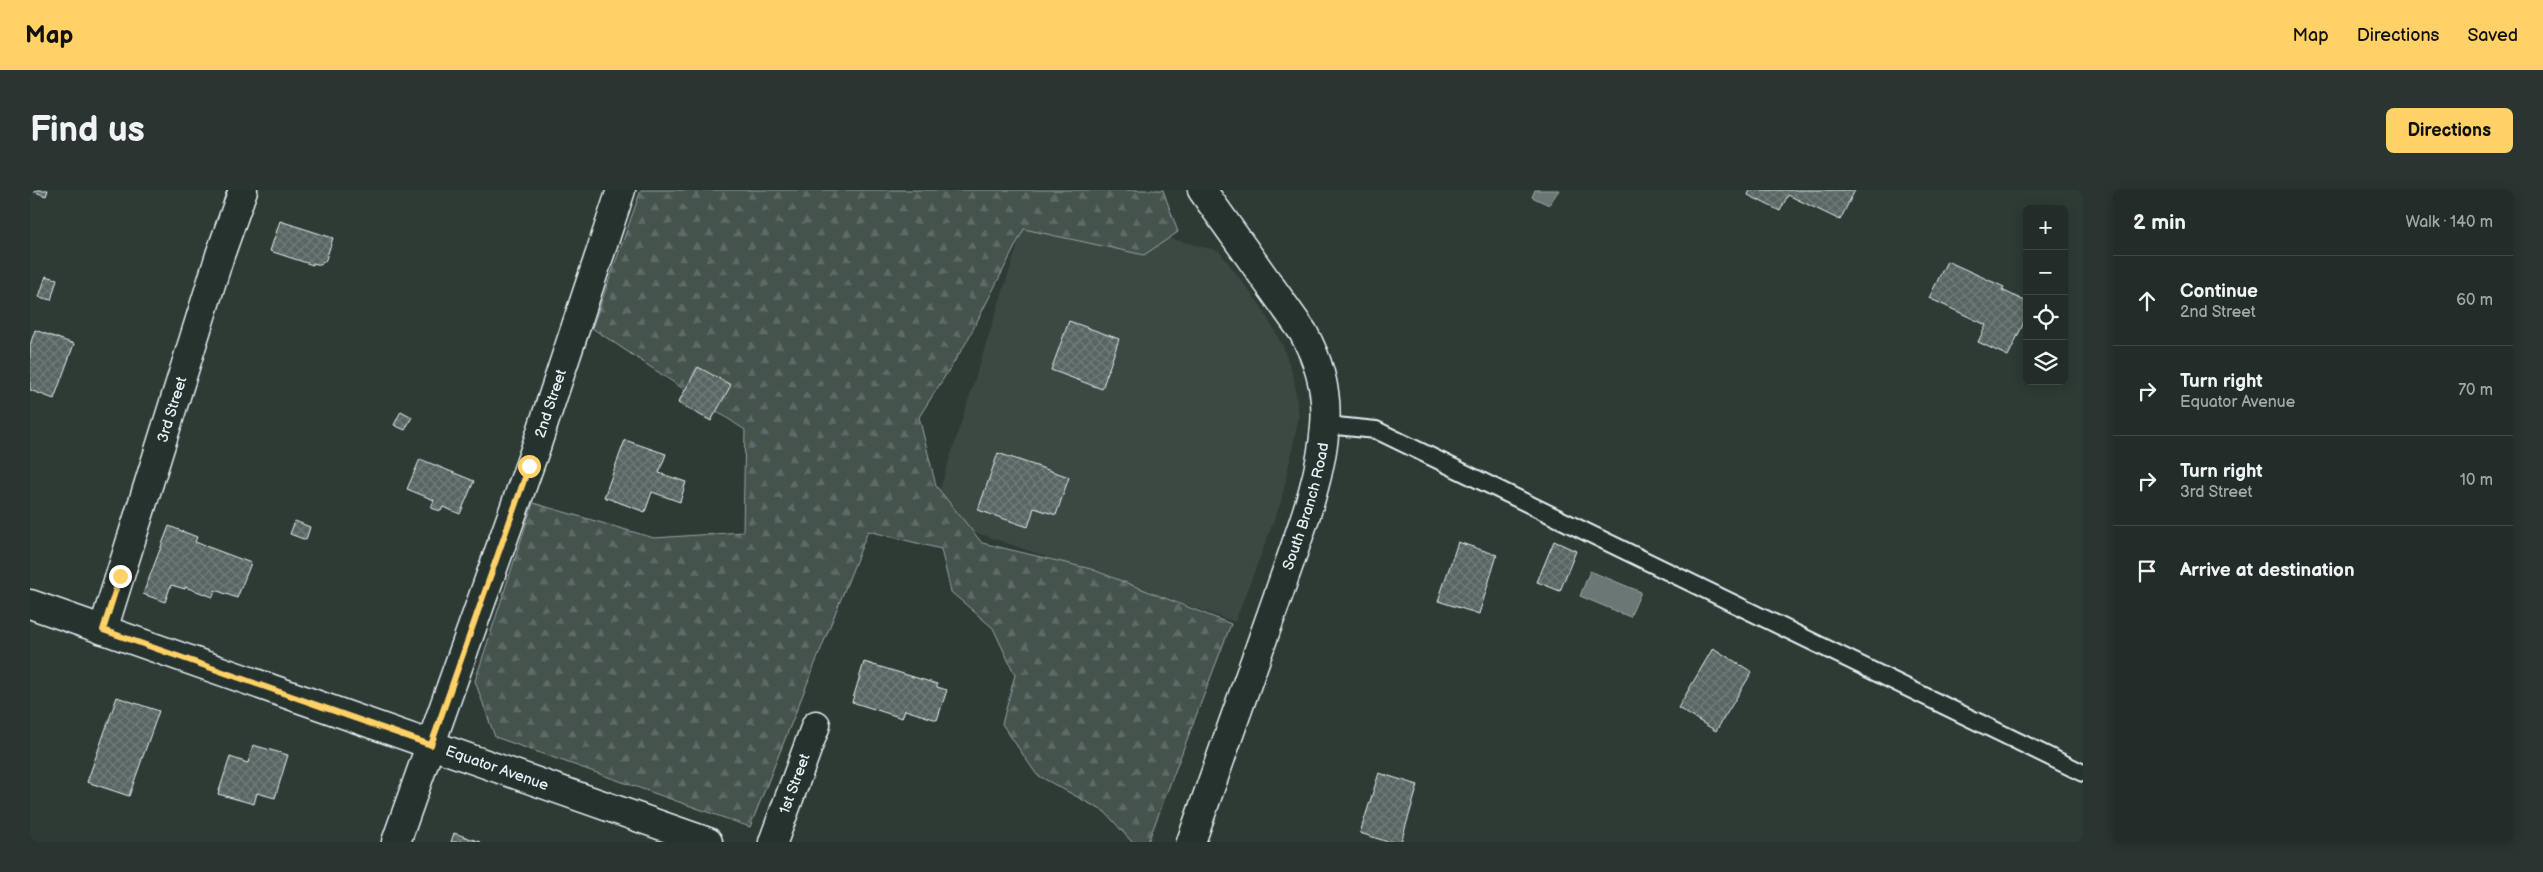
<!DOCTYPE html>
<meta charset="utf-8">
<style>
:root{--surface:#222c28;--page:#2a3430;--text:#f1f3f6;--muted:#a2a7a8;--line:#3f4845;--accent:#ffd166}
body{margin:0;font-family:"Balsamiq Sans",sans-serif;background:var(--page);color:var(--text)}
.controls{position:absolute;right:15px;top:15px;display:grid;overflow:hidden;border-radius:8px;box-shadow:0 2px 12px #0003}
.controls button{width:45px;height:45px;display:grid;place-items:center;padding:0;border:0;border-bottom:1px solid var(--line);background:var(--surface);color:var(--text);font:25px sans-serif}
.stop{position:absolute;width:15px;height:15px;margin:-11px;border:4px solid #ffd166;border-radius:50%;background:#fff}
.stop.end{background:#ffd166;border-color:#fff;box-shadow:0 1px 5px #0008}
.list{margin:0;padding:0;list-style:none}
h2{display:flex;justify-content:space-between;align-items:center;height:65px;margin:0;padding:0 20px;font-size:21px}
h2 small{font-size:16px;font-weight:400;color:var(--muted)}
.list li{display:grid;grid-template-columns:32px 1fr auto;gap:15px;align-items:center;box-sizing:border-box;height:90px;padding:0 20px;border-top:1px solid var(--line)}
.list b{display:block;font-size:19px;white-space:nowrap}
.list p{margin:0;font-size:16px;white-space:nowrap;color:var(--muted)}
.list em{font-size:16px;font-style:normal;color:var(--muted)}
.icon{flex:none;width:28px;height:28px;fill:none;stroke:currentColor;stroke-width:2;stroke-linecap:round;stroke-linejoin:round}
.map{position:relative;flex:none;width:2053px;height:652px;overflow:hidden;border-radius:8px}
header{display:flex;align-items:center;gap:30px;box-sizing:border-box;height:70px;padding:0 25px;background:var(--accent);color:#111}
header strong{font-size:24px}
nav{display:flex;gap:28px;margin-inline-start:auto;font-size:18px}
.intro{display:flex;align-items:center;justify-content:space-between;box-sizing:border-box;height:120px;padding:0 30px}
h1{margin:0;font-size:35px}
.button{padding:12px 22px;border-radius:8px;background:var(--accent);color:#111;font-size:18px;font-weight:700}
main{display:flex;gap:30px;padding:0 30px}
aside{flex:1;background:var(--surface);border-radius:8px;box-shadow:0 2px 12px #0003}
.map>svg:first-child{display:block}
</style>
<header>
<strong>Map</strong>
<nav><a>Map</a><a>Directions</a><a>Saved</a></nav>
</header>
<div class="intro"><h1>Find us</h1><a class="button">Directions</a></div>
<main>
<div class="map">
<svg width="2053" height="652" viewBox="0 0 2053 652">
<defs>
<pattern id="forest-firs" width="22" height="20" patternUnits="userSpaceOnUse" patternTransform="scale(1.25)"><rect width="22" height="20" fill="#45524e"/><path d="M5 1l3.5 6h-7zM16 11l3.5 6h-7z" fill="#606b68"/></pattern>
<pattern id="building-cross-hatch" width="8" height="8" patternUnits="userSpaceOnUse" patternTransform="scale(1.25)"><rect width="8" height="8" fill="#596563"/><path d="M0 0l8 8M0 8l8-8" fill="none" stroke="#717c7a"/></pattern>
</defs>
<rect width="100%" height="100%" fill="#2e3b35"/>
<filter id="ink" filterUnits="userSpaceOnUse"><feTurbulence type="fractalNoise" baseFrequency=".02" numOctaves="2"/><feDisplacementMap in="SourceGraphic" scale="10" xChannelSelector="R" yChannelSelector="G"/><feConvolveMatrix kernelMatrix="1 2 1 2 8 2 1 2 1" color-interpolation-filters="sRGB"/></filter>
<g filter="url(#ink)">
<!-- built -->
<path fill="#3b4843" d="M1001,13L1189,61L1230,115L1253,156L1264,189L1269,227L1251,312L1205,432L901,327Z"/>
<!-- forest -->
<path fill="url(#forest-firs)" stroke="#96a2a3" d="M611,0H1133L1148,42L1114,65L994,39L936,153L889,227L906,296L952,353L1061,379L1201,434L1118,652H1102L1075,622L1007,585L972,534L985,485L963,438L921,402L911,359L838,341L720,637L465,547L445,491L503,313L624,348L713,342L715,240L562,138Z"/>
<!-- water -->
<path fill="#6b7775" stroke="#9da8a9" d="M1505,0H1529L1519,15L1502,7Z
M1560,381L1611,402L1600,427L1550,406Z"/>
<!-- building -->
<path fill="url(#building-cross-hatch)" stroke="#e8f1f8" d="M0,0H18L16,6Z
M1720,0H1825L1810,30L1758,5L1750,21L1718,5Z
M250,31L303,48L295,72L293,71L291,75L283,73V75L240,61Z
M1917,71L1974,97L1972,100L1997,112V126L1978,166L1948,152L1956,135L1899,108Z
M16,86L27,89L21,110L9,107Z
M1039,131L1089,149L1072,199L1021,180Z
M5,140L44,154L24,209L0,200V155Z
M668,177L701,195L681,231L648,213Z
M371,221L382,227L375,240L364,235Z
M595,250L636,264L629,283L656,292L650,312L622,302L615,322L574,307Z
M968,263L1039,287L1026,325L1004,318L998,337L948,320Z
M390,269L444,291L430,324L413,317L411,321L401,318L404,310L377,299Z
M265,331L280,337L276,350L260,344Z
M139,336L167,347L165,352L221,373L207,408L185,400L183,407L155,397V399L141,395L135,412L113,404Z
M1524,351L1546,361L1530,401L1507,392Z
M1428,352L1467,365L1449,424L1408,411Z
M1683,458L1722,482L1686,541L1648,518Z
M834,472L907,494V497L917,500L907,530L875,520L872,528L822,512Z
M87,507L129,521L99,606L57,592Z
M223,555L258,565L245,608L227,603L224,614L188,604L200,567L218,573Z
M1349,583L1388,595L1371,652H1358L1330,643Z
M424,643L450,652H421Z"/>
<g fill="none" stroke-linecap="round" stroke-linejoin="round">
<defs>
<path id="service" d="M1296,235L1346,240L2053,583"/>
<g id="minor">
<path id="s1" d="M0,414L678,652"/>
<path id="s2" d="M73,440L190,65L213,0"/>
<path id="s3" d="M366,652L506,257L591,0"/>
<path id="s4" d="M743,652L786,535"/>
</g>
<g id="tertiary">
<path id="s5" d="M1161,652C1191,569 1220,486 1249,403C1267,349 1291,293 1295,236C1298,202 1289,171 1273,142L1172,0"/>
</g>
</defs>
<!-- service casing -->
<use href="#service" stroke="#e8f1f8" stroke-width="20"/>
<!-- minor casing -->
<use href="#minor" stroke="#e8f1f8" stroke-width="31"/>
<!-- tertiary casing -->
<use href="#tertiary" stroke="#e8f1f8" stroke-width="31"/>
<!-- service -->
<use href="#service" stroke="#26332d" stroke-width="16"/>
<!-- minor -->
<use href="#minor" stroke="#26332d" stroke-width="28"/>
<!-- tertiary -->
<use href="#tertiary" stroke="#26332d" stroke-width="28"/>
</g>
</g>
<g fill="none" stroke-linecap="round" stroke-linejoin="round" filter="url(#ink)">
<!-- route -->
<path stroke="#ffd166" stroke-width="6" d="M90,386L73,440L401,555L499,276"/>
</g>
<g text-anchor="middle" stroke-width="4.5" stroke-linejoin="round" paint-order="stroke">
<!-- street labels -->
<g font-size="15" fill="#e8f1f8" stroke="#26332d">
<text dy="5" stroke="none"><textPath href="#s3" startOffset="465">2nd Street</textPath></text>
<text dy="5" stroke="none"><textPath href="#s2" startOffset="231">3rd Street</textPath></text>
<text dy="5" stroke="none"><textPath href="#s5" startOffset="355">South Branch Road</textPath></text>
<text dy="5" stroke="none"><textPath href="#s1" startOffset="495">Equator Avenue</textPath></text>
<text dy="5" stroke="none"><textPath href="#s4" startOffset="62">1st Street</textPath></text>
</g>
</g>
</svg>
<div class="controls">
<button>+</button>
<button>−</button>
<button><svg class="icon" aria-label="locate" viewBox="0 0 24 24"><circle cx="12" cy="12" r="6"/><path d="M12 2v4M12 18v4M2 12h4M18 12h4"/></svg></button>
<button><svg class="icon" aria-label="layers" viewBox="0 0 24 24"><path d="M12 4l9 5-9 5-9-5zM3 14l9 5 9-5"/></svg></button>
</div>
<div class="stop" style="left:499px;top:276px"></div>
<div class="stop end" style="left:90px;top:386px"></div>
</div>
<aside>
<h2>2 min<small>Walk · 140 m</small></h2>
<ul class="list">
<li><svg class="icon" aria-label="ahead" viewBox="0 0 24 24"><path d="M12 20V5M6 11l6-6 6 6"/></svg><div><b>Continue</b><p>2nd Street</p></div><em>60 m</em></li>
<li><svg class="icon" aria-label="right" viewBox="0 0 24 24"><path d="M7 20v-9h11M14 6l5 5-5 5"/></svg><div><b>Turn right</b><p>Equator Avenue</p></div><em>70 m</em></li>
<li><svg class="icon" aria-label="right" viewBox="0 0 24 24"><path d="M7 20v-9h11M14 6l5 5-5 5"/></svg><div><b>Turn right</b><p>3rd Street</p></div><em>10 m</em></li>
<li><svg class="icon" aria-label="arrive" viewBox="0 0 24 24"><path d="M6 21V4h12l-3 4 3 4H6"/></svg><div><b>Arrive at destination</b></div></li>
</ul>
</aside>
</main>
